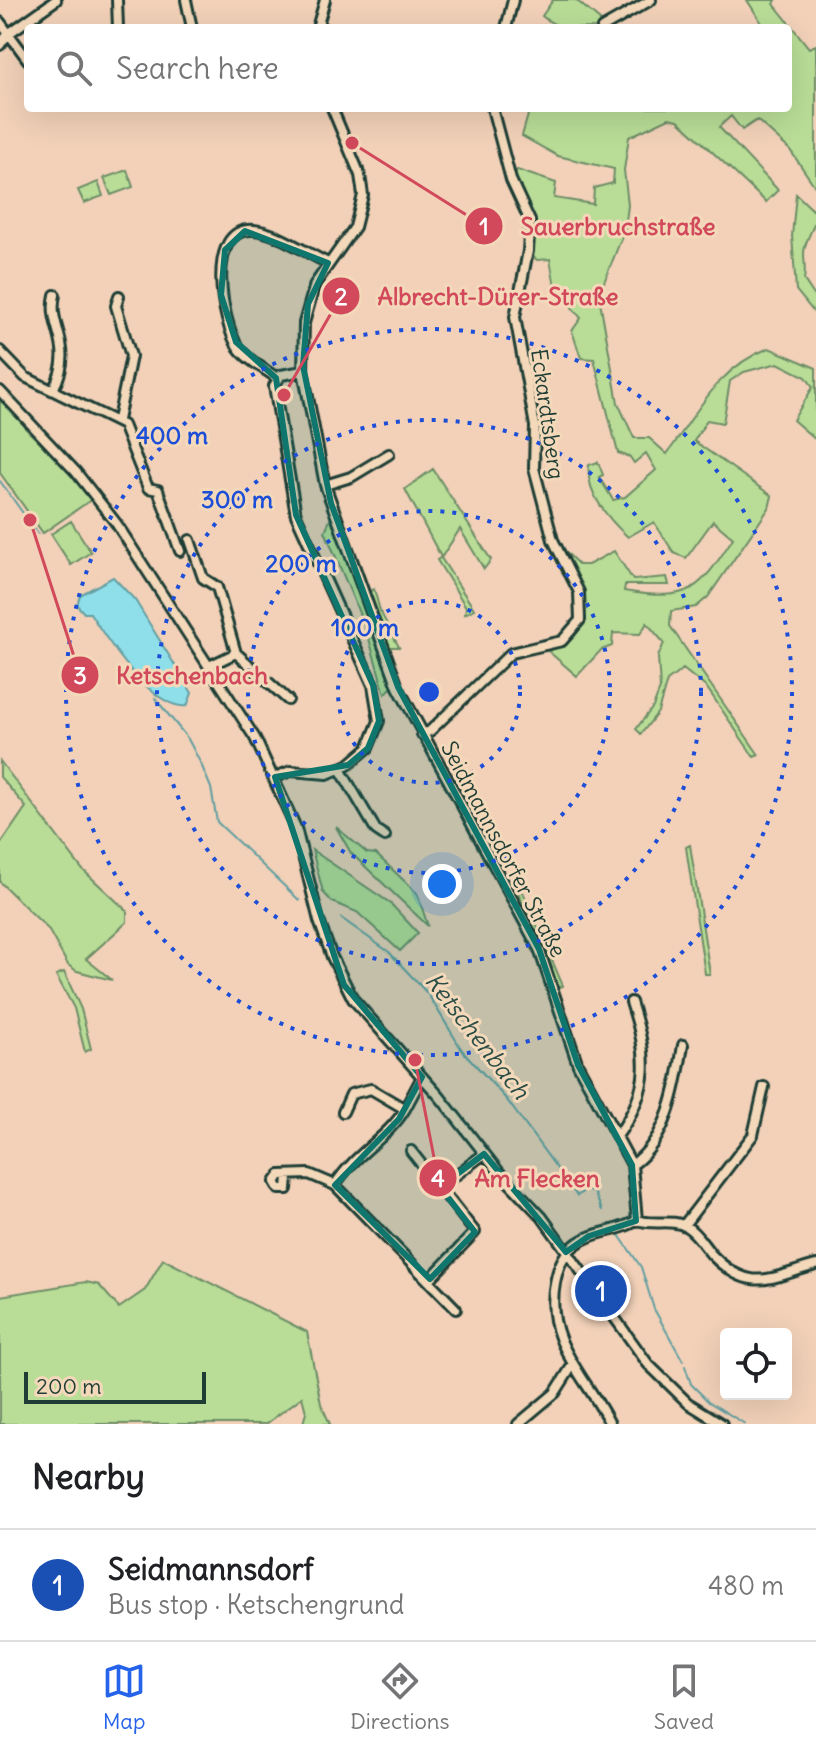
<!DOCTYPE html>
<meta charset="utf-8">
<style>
:root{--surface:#fff;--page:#f6f6f6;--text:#202124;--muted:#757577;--line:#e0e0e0;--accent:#2563eb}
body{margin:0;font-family:Delius,sans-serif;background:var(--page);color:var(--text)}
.controls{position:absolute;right:24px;bottom:24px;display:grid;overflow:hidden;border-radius:8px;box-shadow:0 8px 32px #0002}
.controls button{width:72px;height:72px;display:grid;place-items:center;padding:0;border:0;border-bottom:2px solid var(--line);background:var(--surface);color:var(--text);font:40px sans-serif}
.scale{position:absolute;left:24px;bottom:20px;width:182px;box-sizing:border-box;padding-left:8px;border:4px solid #1f3d34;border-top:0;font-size:22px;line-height:28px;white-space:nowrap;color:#1f3d34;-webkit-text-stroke:6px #f3d8ba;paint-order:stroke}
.you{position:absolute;left:442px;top:884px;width:28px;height:28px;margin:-20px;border:6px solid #fff;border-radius:50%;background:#1a73e8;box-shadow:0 0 0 12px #1a73e833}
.badge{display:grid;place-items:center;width:52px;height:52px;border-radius:50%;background:var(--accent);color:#fff;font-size:26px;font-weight:700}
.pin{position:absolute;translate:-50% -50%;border:4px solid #fff;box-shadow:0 2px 8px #0006}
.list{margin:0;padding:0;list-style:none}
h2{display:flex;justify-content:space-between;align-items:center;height:104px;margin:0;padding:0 32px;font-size:34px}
h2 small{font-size:26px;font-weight:400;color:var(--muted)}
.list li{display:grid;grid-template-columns:52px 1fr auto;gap:24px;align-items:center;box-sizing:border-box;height:112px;padding:0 32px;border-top:2px solid var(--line)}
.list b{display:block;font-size:30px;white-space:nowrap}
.list p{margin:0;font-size:26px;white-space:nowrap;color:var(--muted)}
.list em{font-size:26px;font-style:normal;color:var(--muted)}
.icon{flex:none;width:44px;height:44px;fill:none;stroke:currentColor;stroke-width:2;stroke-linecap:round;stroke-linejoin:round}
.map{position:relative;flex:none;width:816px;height:1424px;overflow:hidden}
.search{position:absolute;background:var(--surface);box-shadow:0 8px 32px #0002;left:24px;right:24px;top:24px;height:88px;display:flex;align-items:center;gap:20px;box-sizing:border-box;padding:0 28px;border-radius:8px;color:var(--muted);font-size:30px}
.sheet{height:216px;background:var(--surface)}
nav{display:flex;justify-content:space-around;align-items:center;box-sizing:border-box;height:112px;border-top:2px solid var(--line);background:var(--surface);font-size:22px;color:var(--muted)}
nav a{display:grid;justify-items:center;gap:4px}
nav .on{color:var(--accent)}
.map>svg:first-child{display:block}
</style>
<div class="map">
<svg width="816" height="1424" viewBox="0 0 816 1424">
<rect width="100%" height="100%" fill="#f2d1b8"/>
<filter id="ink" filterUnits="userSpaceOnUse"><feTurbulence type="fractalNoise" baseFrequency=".0125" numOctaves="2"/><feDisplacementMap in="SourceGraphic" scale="16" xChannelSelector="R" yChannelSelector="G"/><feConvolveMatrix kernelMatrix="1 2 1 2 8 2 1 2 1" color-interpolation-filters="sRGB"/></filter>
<g filter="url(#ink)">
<!-- green -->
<path fill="#b9dd97" stroke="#6c8d66" stroke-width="2" d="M553,0H576L601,21L597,28C576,28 559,31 542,16Z
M747,0H776L774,4L809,48L816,45V188L790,150L757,120L742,130L731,116L719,127L778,190L766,202L678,120L669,118L629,137L624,170L628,205L625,229L599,295L618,403L634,438H649L667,454C698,412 717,368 769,348L816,368V440L793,420L813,387L806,377L778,363L744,372L730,381L723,423L707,420L694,441L772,496L769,508L708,597L696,607L671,611L670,626L759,755L754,757L707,688L683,669L667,681L658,712L641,734L636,729L653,707L660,689L658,657L664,643L647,623L640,634L613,633L612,646L601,650L577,676L548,651C609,633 578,582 558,544L579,565H588L614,551L633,580L667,577L669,585H625L624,591C691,602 699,591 733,538L713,521L686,558L674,553L654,522L628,537C609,520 585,492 589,465L598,462L603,475L599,477L613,500L625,497L656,470L646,453L634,463L630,457L618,453L594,359L581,358L572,331L581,318L555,287L550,259L537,260L529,253L531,212L512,180L517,170L556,183L554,198L593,204L594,188L613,183L614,169L558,156L522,136L530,108H788V28H765Z
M127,170L133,187L111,195L104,178Z
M98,182L103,196L84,203L78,190Z
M796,194L816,213C816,228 804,240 804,253C804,263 806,269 804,280L816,298V315L796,290L792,236Z
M0,398L28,425L25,428L46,449L49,447L92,499L43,533L0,473Z
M433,469L491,560L484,569L460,529L441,558L474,609L465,614L466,607L437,560L441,557L405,489Z
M332,515L392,687L385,694L367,632L325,531Z
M71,521L91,552L71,565L51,534Z
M374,589L380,611L399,647H390L368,592Z
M0,761L82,869L127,911V922L86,959L112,980L77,971L68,965L48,929L0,882V845L26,807L0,777Z
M336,827L367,853L376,854L417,893L428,926L351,853Z
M690,845L710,974H705L686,847Z
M312,850L390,903L418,933L400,951L357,912L332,902L323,892Z
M518,892H523L563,986L558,988Z
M64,972L81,1009L91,1049L85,1052L74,1008L56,975Z
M163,1259L307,1332L321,1404L330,1424H303L306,1412L302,1397L266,1424H0V1296L86,1282L99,1285L119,1308L145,1290Z"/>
<!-- water -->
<path fill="#8fdfea" stroke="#629ea1" stroke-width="2" d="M113,577L135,600L192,693L187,706C152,710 107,640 90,613H84L77,605L80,595Z"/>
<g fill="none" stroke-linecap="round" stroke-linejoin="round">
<!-- stream -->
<path stroke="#629ea1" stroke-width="2" d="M0,481L38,534
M155,698L188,739L201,764L211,788L217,822L299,900
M341,918L389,952L428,994L462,1050L507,1100L577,1196L585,1190L594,1192L602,1210
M619,1235L641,1267L654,1309L683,1361
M685,1366L691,1384L709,1402L745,1424"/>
<defs>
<path id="minor" d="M117,0L118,28
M186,0L192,28
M0,22L28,60
M317,28L325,0
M506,28L513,0
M602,28L651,0
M0,45L8,34L56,0
M332,108L360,175L363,195L355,227L315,284L304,323L303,371L325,485L398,687L539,949L578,1065L632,1165L637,1220
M0,351L25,377L123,425L148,488L158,490L180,551
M277,378C265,369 247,360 238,347C222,323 204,226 254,230C277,232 306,253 328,263
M53,390C77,344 47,329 55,295
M0,391L76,472L116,523L255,738L296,828L319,921L332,957L353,999L440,1097L499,1172L542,1217L648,1364L688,1403L722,1424
M118,420L131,356L116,306L119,296
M325,485L351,477L389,454
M190,540L203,578L217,587L236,653L288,700
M209,666L236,653
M422,734L430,731L511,653L562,641L580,620L579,592L553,540L534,468L535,426L515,317L528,251L530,221L511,180L492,108
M340,769L376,830L385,836
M275,777L291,771L327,774L348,765L368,748L379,721L373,685L296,515L274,386L281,375L303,371
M343,1112L351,1094L371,1089L405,1109L422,1077
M618,1135C652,1087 648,1055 631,1002
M411,1151L475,1232L430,1279
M632,1165C668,1140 677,1085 683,1045
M288,1177L287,1189H279L275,1182L280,1175L309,1174L335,1185C354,1154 388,1138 405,1109
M335,1185L456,1309
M440,1187L484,1154
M637,1220C654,1226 672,1218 687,1227C697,1233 704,1246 712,1255C751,1295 771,1277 816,1265
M684,1225L753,1135L764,1087
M518,1424L555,1393L572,1366
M610,1424C586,1376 544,1342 555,1283C558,1268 562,1255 575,1245C593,1230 619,1233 637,1220"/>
</defs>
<!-- minor casing -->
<use href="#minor" stroke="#1f3d34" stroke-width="14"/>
<!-- minor -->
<use href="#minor" stroke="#f3d8ba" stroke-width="8"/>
</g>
</g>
<!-- marked area -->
<path fill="#0f766e" fill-opacity="0.2" stroke="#0f766e" stroke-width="6" stroke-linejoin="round" d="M245,231L328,263L308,304L303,366L331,503L398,687L539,949L578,1065L632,1165L636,1221L589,1236L566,1252L484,1154L440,1187L475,1232L430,1279L335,1185L399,1119L422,1077L344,985L275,777L348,765L368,748L379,721L373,685L296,515L276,378L236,342L221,295L225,250Z"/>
<!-- distance rings -->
<g fill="none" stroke="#1d4ed8" stroke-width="4" stroke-dasharray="4 8">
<circle cx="429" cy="692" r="91"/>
<circle cx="429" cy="692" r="181"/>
<circle cx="429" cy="692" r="272"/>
<circle cx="429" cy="692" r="363"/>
</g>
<g text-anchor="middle" stroke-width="6" stroke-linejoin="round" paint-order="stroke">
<!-- street labels -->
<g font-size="22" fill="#1f3d34" stroke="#f3d8ba">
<text transform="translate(548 414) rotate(82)" y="8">Eckardtsberg</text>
<text transform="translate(504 849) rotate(62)" y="8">Seidmannsdorfer Straße</text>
</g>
<!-- water labels -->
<g font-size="24" font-style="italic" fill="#2a4d46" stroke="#f3d8ba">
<text transform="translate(477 1036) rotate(52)" y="8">Ketschenbach</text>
</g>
</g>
<circle cx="429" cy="692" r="12" fill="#1d4ed8" stroke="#f3d8ba" stroke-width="4"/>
<g font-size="24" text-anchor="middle" font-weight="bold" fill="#1d4ed8" stroke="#f3d8ba" stroke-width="6" stroke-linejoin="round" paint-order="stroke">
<text x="172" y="444">400 m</text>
<text x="237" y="508">300 m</text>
<text x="301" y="572">200 m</text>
<text x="365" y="636">100 m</text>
</g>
<!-- callouts -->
<path fill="none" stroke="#d1495b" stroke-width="3" d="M352 143L484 226M284 395L341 296M30 520L80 675M415 1060L438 1178"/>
<g fill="#d1495b" stroke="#f3d8ba" stroke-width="3">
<circle cx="352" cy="143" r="8"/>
<circle cx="284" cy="395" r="8"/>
<circle cx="30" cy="520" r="8"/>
<circle cx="415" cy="1060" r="8"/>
<circle cx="484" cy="226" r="20"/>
<circle cx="341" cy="296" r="20"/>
<circle cx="80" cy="675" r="20"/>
<circle cx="438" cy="1178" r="20"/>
</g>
<g font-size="24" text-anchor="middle" font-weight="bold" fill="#fff">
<text x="484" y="235">1</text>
<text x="341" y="305">2</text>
<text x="80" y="684">3</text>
<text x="438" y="1187">4</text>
</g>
<g font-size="24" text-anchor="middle" font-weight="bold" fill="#d1495b" stroke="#f3d8ba" stroke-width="6" stroke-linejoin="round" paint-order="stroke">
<text x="618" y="235">Sauerbruchstraße</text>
<text x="498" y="305">Albrecht-Dürer-Straße</text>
<text x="192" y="684">Ketschenbach</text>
<text x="537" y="1187">Am Flecken</text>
</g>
</svg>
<div class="controls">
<button><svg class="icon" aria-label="locate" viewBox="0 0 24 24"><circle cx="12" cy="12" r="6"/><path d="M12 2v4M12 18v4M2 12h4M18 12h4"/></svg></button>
</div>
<div class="scale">200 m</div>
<div class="you"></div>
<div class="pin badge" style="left:601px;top:1291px;background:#1a4fb4">1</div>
<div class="search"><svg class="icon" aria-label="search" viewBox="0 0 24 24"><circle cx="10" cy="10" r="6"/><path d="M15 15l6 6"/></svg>Search here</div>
</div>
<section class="sheet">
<h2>Nearby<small></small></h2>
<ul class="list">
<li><span class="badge" style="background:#1a4fb4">1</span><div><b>Seidmannsdorf</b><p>Bus stop · Ketschengrund</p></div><em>480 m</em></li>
</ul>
</section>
<nav>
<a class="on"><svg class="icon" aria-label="map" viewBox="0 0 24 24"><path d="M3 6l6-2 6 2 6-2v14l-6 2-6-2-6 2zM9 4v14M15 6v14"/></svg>Map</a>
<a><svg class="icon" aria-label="directions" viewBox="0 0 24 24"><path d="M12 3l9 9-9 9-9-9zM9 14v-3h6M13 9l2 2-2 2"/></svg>Directions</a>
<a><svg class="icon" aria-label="saved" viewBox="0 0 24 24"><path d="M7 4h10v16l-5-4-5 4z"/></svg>Saved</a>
</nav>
